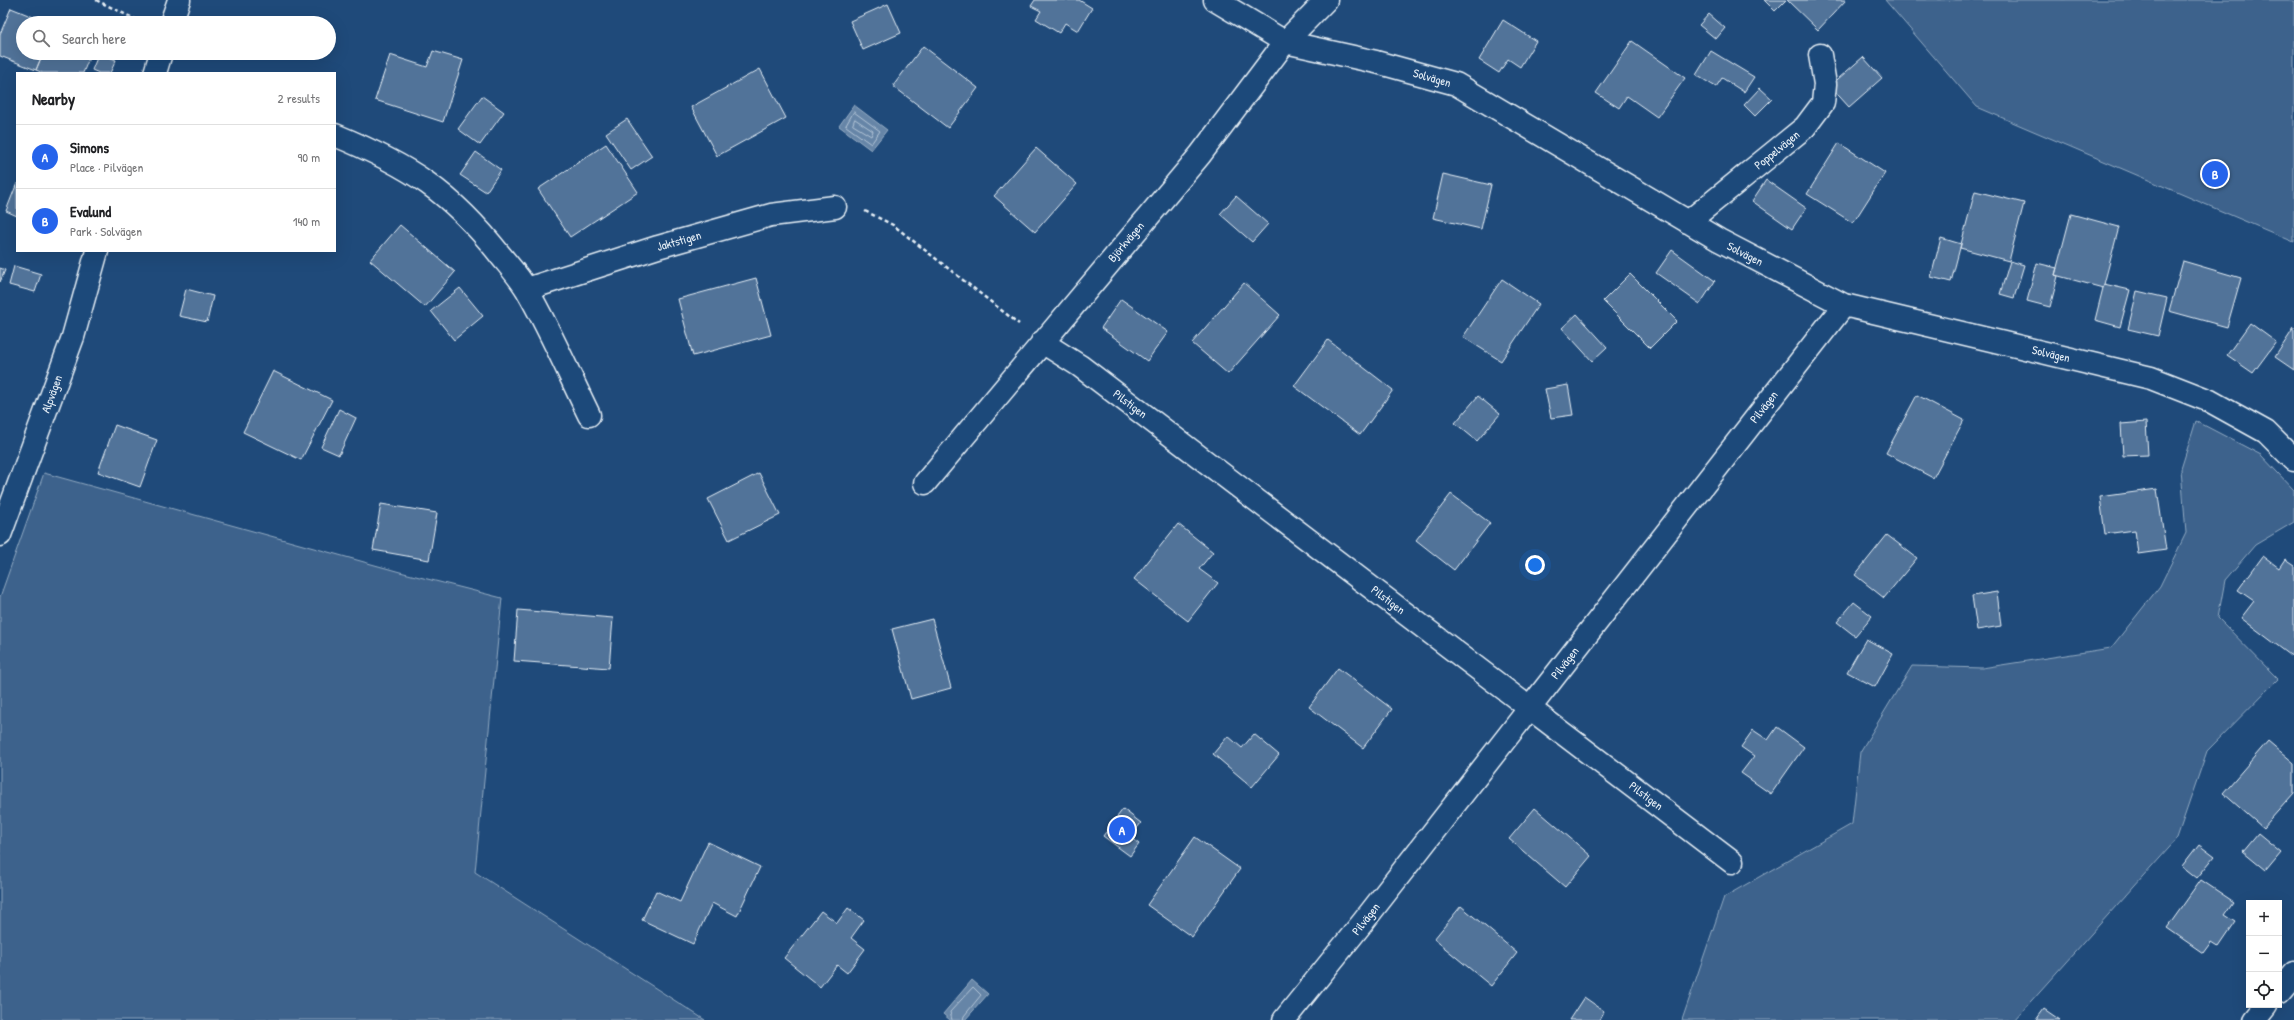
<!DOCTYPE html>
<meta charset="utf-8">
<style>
:root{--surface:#fff;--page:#f6f6f6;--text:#202124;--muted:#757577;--line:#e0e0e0;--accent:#2563eb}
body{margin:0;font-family:"Patrick Hand",sans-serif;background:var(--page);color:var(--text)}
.controls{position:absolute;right:12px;bottom:12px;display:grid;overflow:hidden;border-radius:0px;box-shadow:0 4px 16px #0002}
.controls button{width:36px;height:36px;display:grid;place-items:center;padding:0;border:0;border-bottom:1px solid var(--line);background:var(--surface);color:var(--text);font:20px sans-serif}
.you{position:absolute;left:1535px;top:565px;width:14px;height:14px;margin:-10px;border:3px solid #fff;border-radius:50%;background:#1a73e8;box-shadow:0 0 0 6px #1a73e833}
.badge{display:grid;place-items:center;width:26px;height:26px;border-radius:50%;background:var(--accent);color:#fff;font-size:13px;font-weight:700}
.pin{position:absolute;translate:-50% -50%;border:2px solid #fff;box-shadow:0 1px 4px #0006}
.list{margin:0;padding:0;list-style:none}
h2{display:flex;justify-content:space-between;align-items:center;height:52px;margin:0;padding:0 16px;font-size:17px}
h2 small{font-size:13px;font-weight:400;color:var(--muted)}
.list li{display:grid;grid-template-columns:26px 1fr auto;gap:12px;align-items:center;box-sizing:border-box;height:64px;padding:0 16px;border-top:1px solid var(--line)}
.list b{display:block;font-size:15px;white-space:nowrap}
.list p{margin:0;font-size:13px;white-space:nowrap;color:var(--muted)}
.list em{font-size:13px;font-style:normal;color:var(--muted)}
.icon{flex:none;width:22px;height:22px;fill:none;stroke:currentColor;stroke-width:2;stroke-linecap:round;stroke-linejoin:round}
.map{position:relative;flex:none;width:2294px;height:1020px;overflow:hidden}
.search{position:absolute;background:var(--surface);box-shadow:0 4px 16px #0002;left:16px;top:16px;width:320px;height:44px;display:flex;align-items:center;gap:10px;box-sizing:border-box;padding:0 14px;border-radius:22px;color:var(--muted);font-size:15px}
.panel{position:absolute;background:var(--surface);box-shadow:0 4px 16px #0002;left:16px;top:72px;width:320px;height:180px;border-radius:0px}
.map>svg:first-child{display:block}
</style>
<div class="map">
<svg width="2294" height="1020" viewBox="0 0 2294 1020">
<rect width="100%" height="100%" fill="#1f4a7a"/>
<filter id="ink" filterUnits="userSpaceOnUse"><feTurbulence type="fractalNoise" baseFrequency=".025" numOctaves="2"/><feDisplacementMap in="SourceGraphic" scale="8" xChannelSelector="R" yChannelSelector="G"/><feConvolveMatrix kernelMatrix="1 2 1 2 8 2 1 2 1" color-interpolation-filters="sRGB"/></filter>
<g filter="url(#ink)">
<!-- green -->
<path fill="#3c628c" stroke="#92aac2" d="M1885,0H2294V242L1977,107Z
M2196,421L2261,455L2294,490V522L2255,545L2225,580L2218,618L2278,679L2207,751L2177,838L2014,1020H1682L1724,897L1852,824L1860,752L1912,666L1982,668L2111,648L2160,586L2186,533L2181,469Z
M44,473L400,572L502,598L475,872L705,1020H0V597Z"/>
<!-- water -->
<path fill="#6685a7" stroke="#9ab0c7" d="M854,105L887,130L871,150L839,126Z
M972,980L988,994L965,1020H950L943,1014Z"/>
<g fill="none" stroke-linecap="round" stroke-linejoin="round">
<!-- shore -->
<path stroke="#b4c6d8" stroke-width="1" d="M854,112L880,131L871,144L846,126Z
M855,119L873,131L871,136L853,125Z
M952,1020L950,1012L973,987L981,995L964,1016L963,1020"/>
</g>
<!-- building -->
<path fill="#517399" stroke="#e8f1f8" d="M1035,0H1079L1092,8L1078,31L1065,23L1059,33L1036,19L1041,11L1031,6Z
M1764,0H1786L1775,11Z
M1787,0H1846L1818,30Z
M888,4L901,33L863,50L850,21Z
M11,8L48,23H23V53H43L36,70L0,56V34Z
M1709,14L1725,28L1716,39L1699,25Z
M1503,20L1536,41L1520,67L1508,59L1499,73L1479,60Z
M1632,41L1685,78L1657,117L1627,96L1619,108L1596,93Z
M923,46L978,88L948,128L893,86Z
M433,51L463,60L443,122L375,100L390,55L427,67Z
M1711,51L1754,77L1744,92L1722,78L1716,87L1696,75Z
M43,53H91L83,73H43L36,70Z
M99,53L116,60L110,73H99L92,70Z
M1863,57L1882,78L1849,107L1830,86Z
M760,69L786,118L717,156L691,107Z
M1760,88L1772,99L1755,116L1744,105Z
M482,96L504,112L480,145L458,129Z
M627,119L652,156L631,170L606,133Z
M1839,143L1885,173L1853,223L1807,194Z
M606,144L638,192L570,237L538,189Z
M1036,148L1077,184L1035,232L994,196Z
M476,152L501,170L486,192L460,175Z
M1443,174L1491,185L1481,229L1433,218Z
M1766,180L1806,208L1792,229L1752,201Z
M17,183V216L6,211Z
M1975,191L2024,203L2009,261L1960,248Z
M1236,196L1268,224L1252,242L1220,214Z
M2071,214L2119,227L2103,288L2055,275Z
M400,225L455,272L425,307L370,260Z
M1941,238L1961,244L1951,282L1931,277Z
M1672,250L1715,281L1700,304L1656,273Z
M2010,261L2024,265L2014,298L2000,294Z
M2183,261L2241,278L2227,327L2169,311Z
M2037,263L2057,268L2055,275L2058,276L2050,307L2027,301Z
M14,266L41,274L35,292L9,285Z
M0,268L5,270L0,282Z
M1630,274L1677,321L1650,348L1603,301Z
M756,278L771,335L693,356L678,299Z
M1502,279L1539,304L1501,361L1463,337Z
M1244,283L1280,315L1228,374L1192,343Z
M2104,284L2130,290L2120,327L2095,320Z
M460,288L483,316L454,340L431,311Z
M186,289L213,296L207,322L179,316Z
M2137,291L2167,298L2158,336L2128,329Z
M1121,299L1168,332L1147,361L1101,328Z
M1577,314L1607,347L1592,361L1562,328Z
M2250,323L2276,342L2253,373L2227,355Z
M2294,328V370L2275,357Z
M1328,340L1393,390L1360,435L1294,386Z
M273,371L332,400L301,460L243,432Z
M1568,385L1573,415L1551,418L1545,389Z
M1917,395L1964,420L1933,478L1886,453Z
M1478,396L1500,414L1477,441L1455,423Z
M339,409L356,418L339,455L321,447Z
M2146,422L2148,455L2123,456L2121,424Z
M115,425L157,440L140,487L98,472Z
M759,473L780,515L729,540L708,499Z
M2157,489L2166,550L2138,554L2135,530L2105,534L2100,497Z
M1451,494L1490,523L1454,570L1416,540Z
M381,504L437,513L429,560L373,550Z
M1178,524L1213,552L1199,569L1218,583L1188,621L1134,579Z
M1887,535L1917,558L1884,598L1855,575Z
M2263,556L2279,568L2285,559L2294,565V650L2290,655L2241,618L2254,601L2238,590Z
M1997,592L2001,626L1977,630L1972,596Z
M1854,602L1872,616L1855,636L1837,622Z
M518,610L613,618L609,668L514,661Z
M932,619L951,688L911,699L892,629Z
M1866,639L1893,654L1875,687L1847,672Z
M1338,668L1392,709L1363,748L1309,707Z
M1777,727L1804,747L1771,794L1741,773L1754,756L1741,747L1753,730L1768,740Z
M1254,734L1279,755L1252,787L1213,754L1228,736L1242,748Z
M2268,741L2294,763V793L2263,828L2223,793Z
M1535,808L1591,856L1565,887L1509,839Z
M1123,809L1141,823L1130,837L1139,844L1130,856L1103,836Z
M2258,833L2281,852L2266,870L2243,851Z
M1195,837L1240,869L1192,937L1147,905Z
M708,842L760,867L737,916L712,903L693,944L642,920L656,891L680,902Z
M2199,844L2215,856L2197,878L2182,866Z
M2201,880L2234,902L2225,915L2236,922L2219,947L2211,942L2203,953L2167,928Z
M1461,906L1517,953L1491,986L1434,939Z
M848,908L864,920L851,938L865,949L847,973L837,965L820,987L784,958L821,911L837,923Z
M1584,997L1604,1011L1599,1020H1569Z
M2044,1009L2060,1020H2036Z"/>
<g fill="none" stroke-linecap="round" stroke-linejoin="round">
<defs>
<path id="minor" d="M1215,0L1285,42L1376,62L1456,84L1719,240L1844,305L2151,378L2210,401L2266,432L2294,460
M171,23L179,0
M155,73L161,53
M335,135C410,166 451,192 501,256C510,267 520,278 527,290C550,330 569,374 589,415
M1688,222L1805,127L1823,103L1825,84L1820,55
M527,289L658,247L771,215L835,207
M1042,342L1080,366L1732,862
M925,483L1200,155L1285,42L1326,0
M0,535L73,337L97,251
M2279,991L2294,973
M1284,1020L1363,922L1844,305
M2255,1020L2267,1005"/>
</defs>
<!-- minor casing -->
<use href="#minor" stroke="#e8f1f8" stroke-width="25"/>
<!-- path -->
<path stroke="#e8f1f8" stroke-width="2.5" stroke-dasharray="4 3" stroke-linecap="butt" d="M96,0L141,22
M865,211L893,225L1019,324"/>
<!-- minor -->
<use href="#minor" stroke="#1f4a7a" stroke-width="22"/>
</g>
</g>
<g text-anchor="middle" stroke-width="4" stroke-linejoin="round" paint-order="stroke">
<!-- street labels -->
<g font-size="12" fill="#e8f1f8" stroke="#1f4a7a">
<text transform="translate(1432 78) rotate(16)" y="4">Solvägen</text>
<text transform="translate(1777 150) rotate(-39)" y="4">Poppelvägen</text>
<text transform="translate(679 241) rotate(-16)" y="4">Jaktstigen</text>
<text transform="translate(1126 242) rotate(-50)" y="4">Björkvägen</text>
<text transform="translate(1745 254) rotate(27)" y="4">Solvägen</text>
<text transform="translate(2051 354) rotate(13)" y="4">Solvägen</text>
<text transform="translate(52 394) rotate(-70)" y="4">Alpvägen</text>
<text transform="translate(1130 404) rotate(37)" y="4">Pilstigen</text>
<text transform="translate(1764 407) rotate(-52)" y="4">Pilvägen</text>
<text transform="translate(1388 600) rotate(37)" y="4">Pilstigen</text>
<text transform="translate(1565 663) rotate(-52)" y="4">Pilvägen</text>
<text transform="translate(1646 796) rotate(37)" y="4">Pilstigen</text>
<text transform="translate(1366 919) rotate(-52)" y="4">Pilvägen</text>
</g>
</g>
</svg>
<div class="controls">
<button>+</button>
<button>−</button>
<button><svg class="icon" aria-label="locate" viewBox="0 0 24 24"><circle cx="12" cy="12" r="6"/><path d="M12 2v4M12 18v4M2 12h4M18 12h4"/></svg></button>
</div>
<div class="you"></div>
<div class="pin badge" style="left:1122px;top:830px">A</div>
<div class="pin badge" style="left:2215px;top:174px">B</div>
<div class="search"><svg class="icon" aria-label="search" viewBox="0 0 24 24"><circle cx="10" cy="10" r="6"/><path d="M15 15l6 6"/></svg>Search here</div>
<section class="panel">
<h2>Nearby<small>2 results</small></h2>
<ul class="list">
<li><span class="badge">A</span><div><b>Simons</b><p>Place · Pilvägen</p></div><em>90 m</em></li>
<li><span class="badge">B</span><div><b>Evalund</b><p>Park · Solvägen</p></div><em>140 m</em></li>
</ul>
</section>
</div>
